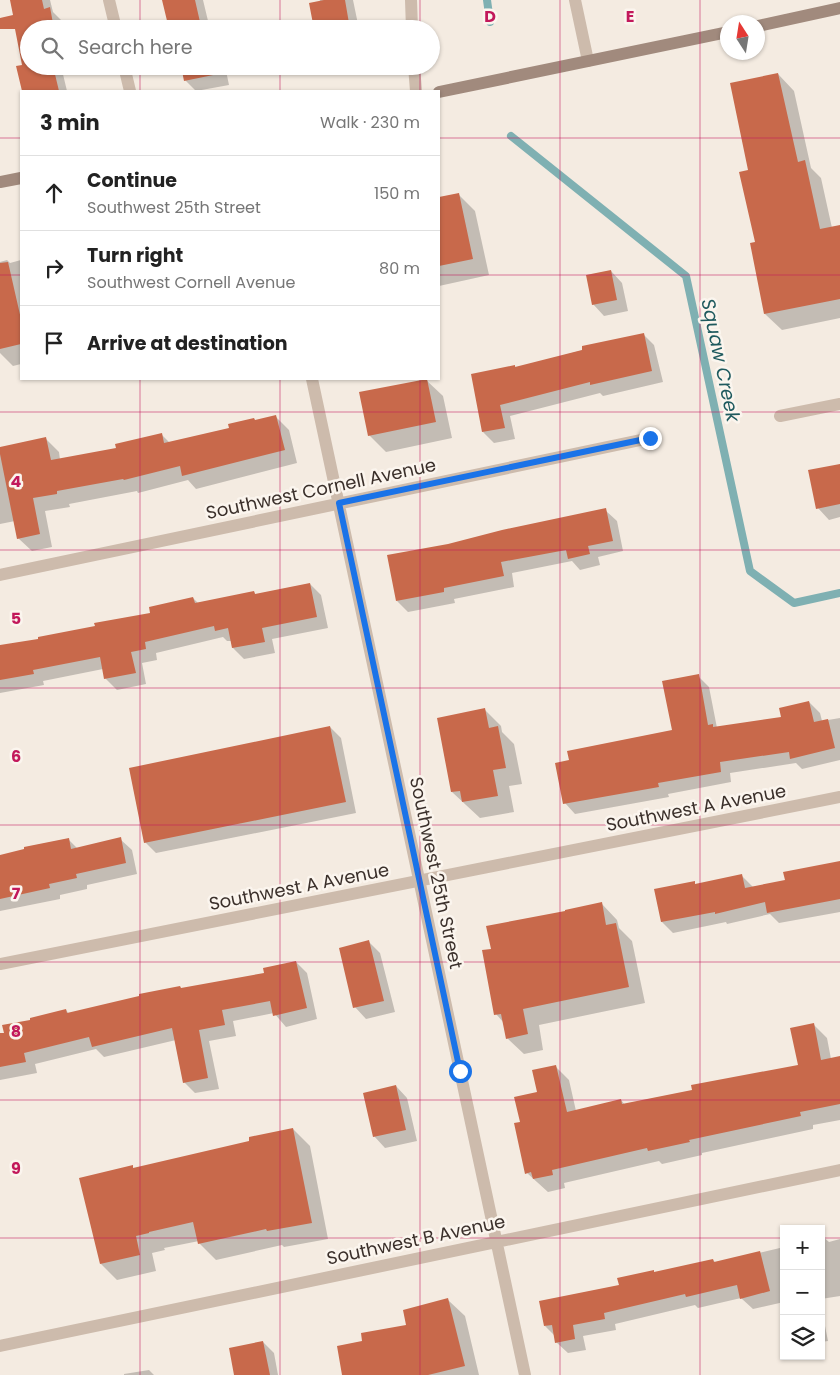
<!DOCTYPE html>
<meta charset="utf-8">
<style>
:root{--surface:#fff;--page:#f6f6f6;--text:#222;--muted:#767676;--line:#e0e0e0}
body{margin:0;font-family:Poppins,sans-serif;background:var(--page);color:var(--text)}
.controls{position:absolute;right:15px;bottom:15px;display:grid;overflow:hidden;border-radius:0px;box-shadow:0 1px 4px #0004}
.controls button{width:45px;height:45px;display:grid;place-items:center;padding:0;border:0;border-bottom:1px solid var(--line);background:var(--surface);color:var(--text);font:25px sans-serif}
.compass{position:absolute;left:720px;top:15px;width:45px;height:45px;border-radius:50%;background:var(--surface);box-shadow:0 1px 4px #0004;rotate:348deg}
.stop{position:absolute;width:15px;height:15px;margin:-11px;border:4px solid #1a73e8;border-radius:50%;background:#fff}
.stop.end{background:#1a73e8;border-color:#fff;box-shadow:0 1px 5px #0008}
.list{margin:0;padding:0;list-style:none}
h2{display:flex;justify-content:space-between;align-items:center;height:65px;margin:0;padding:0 20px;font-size:21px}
h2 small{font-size:16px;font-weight:400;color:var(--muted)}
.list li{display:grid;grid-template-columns:32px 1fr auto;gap:15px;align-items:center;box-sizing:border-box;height:75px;padding:0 20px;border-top:1px solid var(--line)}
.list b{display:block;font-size:19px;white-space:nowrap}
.list p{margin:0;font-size:16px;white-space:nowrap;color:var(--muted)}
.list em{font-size:16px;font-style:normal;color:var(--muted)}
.icon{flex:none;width:28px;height:28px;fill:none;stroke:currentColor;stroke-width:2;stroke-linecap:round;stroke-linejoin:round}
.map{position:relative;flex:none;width:840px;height:1375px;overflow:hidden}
.search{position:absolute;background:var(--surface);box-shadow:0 1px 4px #0004;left:20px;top:20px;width:420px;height:55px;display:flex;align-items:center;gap:12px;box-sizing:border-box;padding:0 18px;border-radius:28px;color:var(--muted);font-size:19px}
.panel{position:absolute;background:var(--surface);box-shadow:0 1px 4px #0004;left:20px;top:90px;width:420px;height:290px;border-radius:0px}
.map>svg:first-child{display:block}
</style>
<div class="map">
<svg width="840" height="1375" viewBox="0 0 840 1375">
<rect width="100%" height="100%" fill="#f4ebe1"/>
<!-- shadow -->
<path fill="#0003" d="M11,0H50L53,12L61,20L62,29H29V66H61L67,91H23L17,67L24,66Z
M163,0H203L209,25L212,29H170Z
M320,0H353L359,29H302L300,22L314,20Z
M183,66H225L229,85L196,91L185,80Z
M331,66H357L336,70Z
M778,74L794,91L811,168L821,178L832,228L840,227V318L782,330L765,314L756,243L750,171Z
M458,194L475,211L489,275L439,286V198Z
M7,260L10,263L21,260V364L13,366L0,353V262Z
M611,271L622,283L628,311L604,316L593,304Z
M643,334L654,345L663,382L603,396L600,393L510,416L515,439L494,443L483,432L515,366L516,368Z
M426,380L443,396L452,438L386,452L369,435Z
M276,417L289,430L297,463L196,489L188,480L138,493L137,491L69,504L70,507L45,511L52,547L32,551L18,538L15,521L0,524V449L46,439L59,452L60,460L117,449L161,434L170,443Z
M840,464V517L829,520L818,508Z
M605,510L617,521L623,551L598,557L600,565L580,570L572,561L512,573L514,587L454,599L455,603L408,612L397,601L449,545Z
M310,584L321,595L328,628L272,639L275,653L244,659L233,648L231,641H227L223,637L156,653L157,660L142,663L146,684L117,690L105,678L103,669L43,681L44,685L0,693V646L40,640L152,614L193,598L198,603L254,592L256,595Z
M698,676L709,687L717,728L782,718L809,702L820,713L822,721L840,718V760L802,769L796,763L730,773L731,782L668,794L669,797L575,814L565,803L673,731Z
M485,710L501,726L502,732L514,744L522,784L509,786L514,812L480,818L452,792Z
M330,727L341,738L356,813L156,853L145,842Z
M68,839L78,849L120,839L132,850L137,874L87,885V889L60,895V899L0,911V856Z
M840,862V912L779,923L770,914L727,924L726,922L673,933L662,922L656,890L694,883L696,885L741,875L753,887L786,881Z
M601,903L617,920L619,928L632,941L645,1003L539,1025L543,1050L524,1054L507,1038L504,1023L496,1014L492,950Z
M369,942L380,953L395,1012L366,1019L355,1007Z
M296,962L307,973L317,1019L286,1027L274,1013L233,1021L236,1036L209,1041L219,1089L195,1093L184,1082L176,1040L104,1057L96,1049L35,1064L37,1073L0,1080V1035L32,1021L66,1010L69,1014L182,989L265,974Z
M814,1025L827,1038L831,1059L840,1057V1120L813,1125V1129L702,1153V1155L662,1164L659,1161L564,1183L565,1188L548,1192L527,1173L521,1123L556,1067L569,1080L576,1111L621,1100L625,1105L694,1091L799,1066Z
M396,1086L407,1098L417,1141L385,1148L374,1136Z
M293,1129L310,1146L328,1239L284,1247L282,1245L216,1260L199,1243V1241L164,1248L165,1250L152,1253L156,1271L117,1280L101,1264L132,1167L135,1169L251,1142Z
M821,1235L829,1242L840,1239V1296L821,1299Z
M784,1247V1302L753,1309L741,1298L698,1308L695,1305L615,1324L616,1330L583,1336L586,1350L568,1353L556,1342L555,1336L545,1326L621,1286L655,1274L713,1260L716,1263Z
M448,1300L465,1316L479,1375H343L364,1342L408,1326Z
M821,1306L828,1341L821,1342Z
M263,1342L274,1353L278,1375H235Z
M149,1370L154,1375H124V1374Z"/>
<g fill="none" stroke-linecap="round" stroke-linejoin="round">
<!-- stream -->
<path stroke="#7fb0b2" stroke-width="8" d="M487,0L490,22
M511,136L686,276L750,571L794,603L840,593"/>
</g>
<!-- building -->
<path fill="#c8694b" d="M10,0H42L44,9L50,7L54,29H29V66H53L59,91H22L16,66L22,65L15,29H0V18L13,15Z
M162,0H195L200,22L206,21L208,29H169Z
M324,0H345L350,29H314L309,3Z
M181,66H217L218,74L184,81Z
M778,73L798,162L805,160L820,229L840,225V299L764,314L750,243L755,242L739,172L748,170L730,83Z
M459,193L473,259L439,266V197Z
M8,262L21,319V344L0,349V263Z
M611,270L617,300L592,305L586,275Z
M644,333L652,371L590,385V382L500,405L505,428L482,432L471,374L515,365V367L582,350V346Z
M427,379L436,422L368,436L359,392Z
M276,415L285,450L182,476L180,466L124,480L123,479L57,491V494L33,498L40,534L17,539L0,454V447L46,437L51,460L116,448L115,444L162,433L164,443L229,428L228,424L254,418L255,420Z
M840,464V504L816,509L808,470Z
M606,508L613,541L588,546L590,554L568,559L566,550L501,562L504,576L444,588V592L396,601L387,555L448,544L502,530Z
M310,583L317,617L262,628L265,642L232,648L228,628L215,631L214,626L145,642L146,649L131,652L136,673L104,679L100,657L33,670L34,674L0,680V645L38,639V637L95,626L94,623L150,613L149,607L193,597L195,603L254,591L255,594Z
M699,674L708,725L713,724V727L781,717L779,708L809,701L814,722L828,719L835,748L790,759L789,752L720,762L721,772L658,783L659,787L563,804L555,763L569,760L567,751L672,730L662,681Z
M485,708L489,728L498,726L506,768L493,770L498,796L462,802L460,791L451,792L437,718Z
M330,726L346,802L144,843L129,768Z
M121,837L126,863L76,874L77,878L49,884L50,888L0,899V855L24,849V847L69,838L71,849Z
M840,861V899L767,913L765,902L715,914V912L661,922L654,889L695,881V884L742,874L745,888L785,880L783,872Z
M602,902L606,925L616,923L629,987L523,1009L528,1034L506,1039L501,1014L494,1015L482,950L491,949L486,926L565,911V910Z
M369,940L384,1001L353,1008L339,948Z
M296,961L307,1008L273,1016L270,1001L222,1010L225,1025L199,1030L208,1078L183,1083L172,1028L92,1047L89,1037L24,1053L26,1062L0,1067V1033H4L2,1025L30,1020V1018L66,1009L67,1013L139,996V994L180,986L181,988L264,973L263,968Z
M814,1023L821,1060L840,1056V1104L800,1112L801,1116L689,1140L690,1142L648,1151L647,1148L552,1170L553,1175L533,1179L531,1172L525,1174L514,1123L520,1122L514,1097L537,1092L532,1070L556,1065L567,1112L621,1099L622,1104L692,1090L691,1085L798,1065L790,1028Z
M396,1085L406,1130L373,1137L363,1093Z
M293,1128L312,1223L267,1231L266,1229L198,1244L193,1222L149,1232V1233L136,1236L140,1255L100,1264L79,1178L133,1165V1168L249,1141V1137Z
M760,1251L770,1291L740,1299L737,1285L686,1297L685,1294L604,1313L605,1319L573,1325L575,1339L555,1343L552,1325L544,1326L539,1301L619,1285L617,1278L654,1270V1272L713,1259L714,1262Z
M448,1298L465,1366L428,1375H342L337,1346L362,1341L361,1333L406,1325L403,1310Z
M263,1341L270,1375H234L229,1348Z"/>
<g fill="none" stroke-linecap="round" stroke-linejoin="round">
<!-- street -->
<path stroke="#cdbbac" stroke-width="12" d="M109,0L116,29
M411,0L412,29
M575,0L588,61
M124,66L130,91
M414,66L416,91
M312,379L525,1375
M780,416L840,404
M0,575L650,438
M0,964L840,797
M0,1346L840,1170"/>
<!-- secondary -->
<path stroke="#a18a7d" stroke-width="12" d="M758,26L840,8
M439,92L728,32
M0,182L21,178"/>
</g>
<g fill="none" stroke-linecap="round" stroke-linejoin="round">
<!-- route -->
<path stroke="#1a73e8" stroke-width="6" d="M460,1071L339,503L650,438"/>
</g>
<!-- grid -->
<path fill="none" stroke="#c2185b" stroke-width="1" stroke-opacity="0.55" d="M140,0V29M280,0V29M420,0V29M560,0V1375M700,0V1375M140,66V91M280,66V91M420,66V91M0,138H21M439,138H840M0,275H21M439,275H840M140,379V1375M280,379V1375M420,379V1375M0,412H840M0,550H840M0,688H840M0,825H840M0,962H840M0,1100H840M0,1238H784M821,1238H840"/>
<g text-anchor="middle" stroke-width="5" stroke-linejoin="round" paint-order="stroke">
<!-- street labels -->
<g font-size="18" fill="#3b302b" stroke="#fbf5ee">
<text transform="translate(321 489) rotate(-12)" y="6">Southwest Cornell Avenue</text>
<text transform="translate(696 808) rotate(-11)" y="6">Southwest A Avenue</text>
<text transform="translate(436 873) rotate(78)" y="6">Southwest 25th Street</text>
<text transform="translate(299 887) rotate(-11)" y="6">Southwest A Avenue</text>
<text transform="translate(416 1240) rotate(-12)" y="6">Southwest B Avenue</text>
</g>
<!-- water labels -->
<g font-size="19" font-style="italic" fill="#1f5a5e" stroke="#fbf5ee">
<text transform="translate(721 360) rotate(78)" y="7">Squaw Creek</text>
</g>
</g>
<g font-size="16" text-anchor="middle" font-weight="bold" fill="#c2185b" stroke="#fbf5ee" stroke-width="5" stroke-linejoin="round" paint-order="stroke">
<text x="490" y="22">D</text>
<text x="630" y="22">E</text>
<text x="16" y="487">4</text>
<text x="16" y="624">5</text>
<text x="16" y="762">6</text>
<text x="16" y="899">7</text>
<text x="16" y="1037">8</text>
<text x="16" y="1174">9</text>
</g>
</svg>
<div class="controls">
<button>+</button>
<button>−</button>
<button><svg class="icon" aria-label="layers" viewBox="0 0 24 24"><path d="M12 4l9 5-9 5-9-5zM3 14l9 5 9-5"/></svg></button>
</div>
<svg class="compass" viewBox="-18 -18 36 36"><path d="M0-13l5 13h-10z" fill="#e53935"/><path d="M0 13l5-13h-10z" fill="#767676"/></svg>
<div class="stop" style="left:460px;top:1071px"></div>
<div class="stop end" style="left:650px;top:438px"></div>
<div class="search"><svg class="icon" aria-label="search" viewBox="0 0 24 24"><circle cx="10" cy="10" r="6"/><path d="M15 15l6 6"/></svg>Search here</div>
<section class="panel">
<h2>3 min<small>Walk · 230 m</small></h2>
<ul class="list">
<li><svg class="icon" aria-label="ahead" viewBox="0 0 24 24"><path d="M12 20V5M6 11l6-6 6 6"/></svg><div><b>Continue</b><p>Southwest 25th Street</p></div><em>150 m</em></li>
<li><svg class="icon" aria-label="right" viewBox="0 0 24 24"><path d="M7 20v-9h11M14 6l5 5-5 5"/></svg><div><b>Turn right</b><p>Southwest Cornell Avenue</p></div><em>80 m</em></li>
<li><svg class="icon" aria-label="arrive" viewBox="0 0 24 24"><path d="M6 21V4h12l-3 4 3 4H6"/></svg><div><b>Arrive at destination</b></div></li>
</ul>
</section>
</div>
